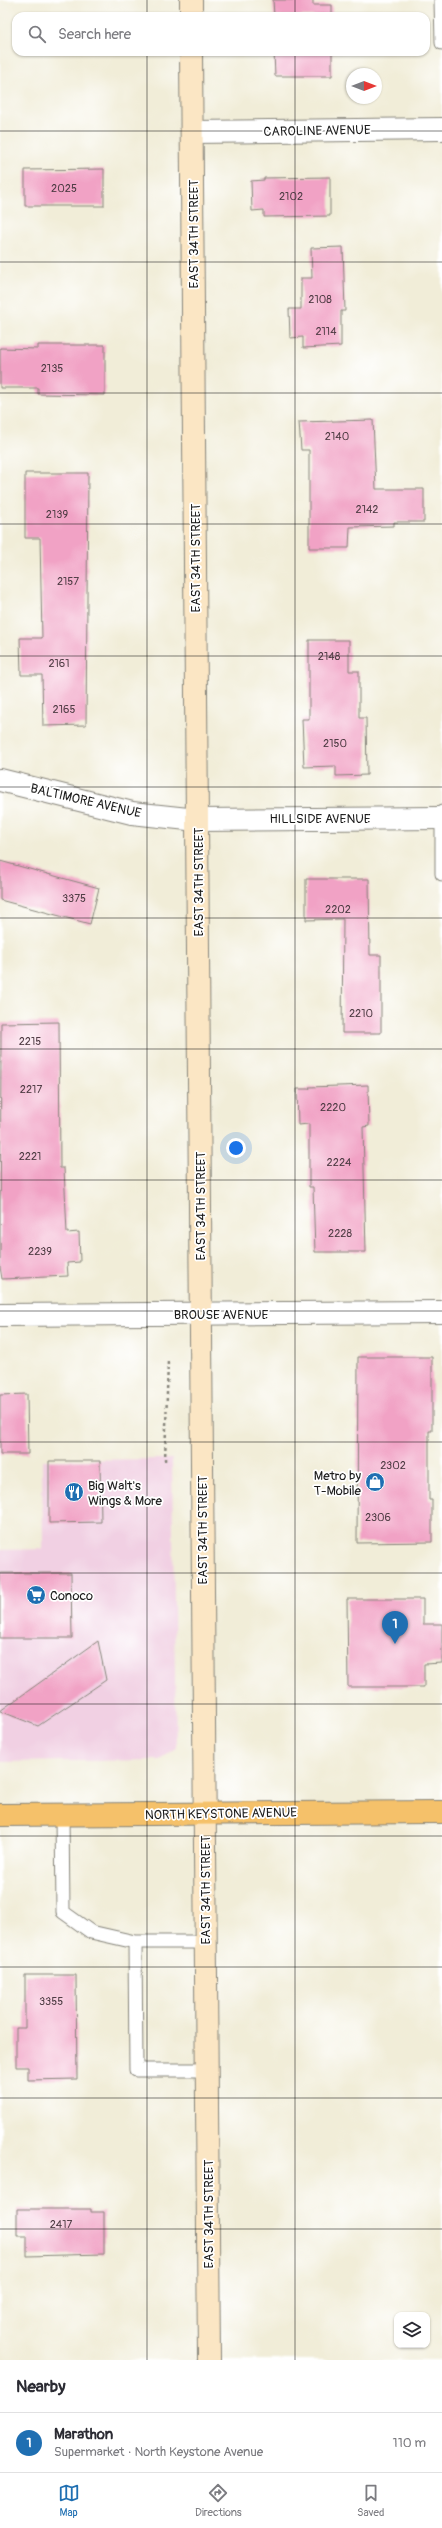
<!DOCTYPE html>
<meta charset="utf-8">
<style>
:root{--surface:#fff;--page:#f2f2f3;--text:#2b2b33;--muted:#7c7c81;--line:#e1e1e2;--accent:#1f6fb2}
body{margin:0;font-family:Pangolin,sans-serif;background:var(--page);color:var(--text)}
.controls{position:absolute;right:12px;bottom:12px;display:grid;overflow:hidden;border-radius:8px;box-shadow:0 1px 3px #0004}
.controls button{width:36px;height:36px;display:grid;place-items:center;padding:0;border:0;border-bottom:1px solid var(--line);background:var(--surface);color:var(--text);font:20px sans-serif}
.compass{position:absolute;left:346px;top:68px;width:36px;height:36px;border-radius:50%;background:var(--surface);box-shadow:0 1px 3px #0004;rotate:90deg}
.you{position:absolute;left:236px;top:1148px;width:14px;height:14px;margin:-10px;border:3px solid #fff;border-radius:50%;background:#1a73e8;box-shadow:0 0 0 6px #1a73e833}
.badge{display:grid;place-items:center;width:26px;height:26px;border-radius:50%;background:var(--accent);color:#fff;font-size:13px;font-weight:700}
.pin{position:absolute;translate:-50% -33px;filter:drop-shadow(0 1px 2px #0008)}
.pin::after{content:'';position:absolute;top:21px;width:14px;height:12px;background:inherit;clip-path:polygon(0 0,100% 0,50% 100%)}
.list{margin:0;padding:0;list-style:none}
h2{display:flex;justify-content:space-between;align-items:center;height:52px;margin:0;padding:0 16px;font-size:17px}
h2 small{font-size:13px;font-weight:400;color:var(--muted)}
.list li{display:grid;grid-template-columns:26px 1fr auto;gap:12px;align-items:center;box-sizing:border-box;height:60px;padding:0 16px;border-top:1px solid var(--line)}
.list b{display:block;font-size:15px;white-space:nowrap}
.list p{margin:0;font-size:13px;white-space:nowrap;color:var(--muted)}
.list em{font-size:13px;font-style:normal;color:var(--muted)}
.icon{flex:none;width:22px;height:22px;fill:none;stroke:currentColor;stroke-width:2;stroke-linecap:round;stroke-linejoin:round}
.map{position:relative;flex:none;width:442px;height:2360px;overflow:hidden}
.search{position:absolute;background:var(--surface);box-shadow:0 1px 3px #0004;left:12px;right:12px;top:12px;height:44px;display:flex;align-items:center;gap:10px;box-sizing:border-box;padding:0 14px;border-radius:12px;color:var(--muted);font-size:15px}
.sheet{height:112px;background:var(--surface)}
nav{display:flex;justify-content:space-around;align-items:center;box-sizing:border-box;height:56px;border-top:1px solid var(--line);background:var(--surface);font-size:11px;color:var(--muted)}
nav a{display:grid;justify-items:center;gap:2px}
nav .on{color:var(--accent)}
.map>svg:first-child{display:block}
</style>
<div class="map">
<svg width="442" height="2360" viewBox="0 0 442 2360">
<rect width="100%" height="100%" fill="#fff"/>
<filter id="ink" filterUnits="userSpaceOnUse"><feTurbulence type="fractalNoise" baseFrequency=".025" numOctaves="2"/><feDisplacementMap in="SourceGraphic" scale="8" xChannelSelector="R" yChannelSelector="G"/><feConvolveMatrix kernelMatrix="1 2 1 2 8 2 1 2 1" color-interpolation-filters="sRGB"/></filter>
<filter id="wash" filterUnits="userSpaceOnUse"><feTurbulence type="fractalNoise" baseFrequency=".012" numOctaves="4" result="noise"/><feDisplacementMap in="SourceGraphic" scale="16" xChannelSelector="R" yChannelSelector="G"/><feGaussianBlur stdDeviation="0.9" result="paint"/><feColorMatrix in="noise" values="0 0 0 0 0 0 0 0 0 0 0 0 0 0 0 0 0 1.4 0 .05"/><feComposite in="paint" operator="in"/></filter>
<g filter="url(#wash)">
<rect width="100%" height="100%" fill="#f1edd8"/>
<!-- built -->
<path fill="#f1d0e3" d="M172,1459L176,1748L160,1760L0,1762V1550L43,1549L42,1460Z"/>
<g id="blocks">
<!-- building -->
<path fill="#f1a2c5" d="M273,0H313V5H332V16H274Z
M274,52H332V76H275Z
M104,169V206H25V170Z
M330,177V216L264,217V210L252,211L251,181L264,180V178Z
M343,247L345,311H341V346L303,348V337L290,338L289,309H301V278H312L311,248Z
M38,345H105V395L38,394V388H0V348L38,349Z
M373,420L376,489H424V522H394V526L350,527L349,548H309V450H301L299,422Z
M25,473H88L86,725L43,726L42,675H21L20,638H42L40,538H25Z
M309,640H349V671H359V718H366L367,775L336,776V766L304,767L302,719H309Z
M0,861L99,888L90,924L0,900Z
M306,879H369L370,955H381V1033H342L343,919L306,920Z
M59,1022L60,1168H64L67,1233L79,1232L80,1262L67,1263L68,1276L2,1279L0,1267L1,1023Z
M368,1085L369,1126L363,1127L366,1252H315L313,1187H309V1124L298,1125L297,1089H310L309,1087Z
M358,1357H432V1431H429V1500H432V1542L357,1543Z
M27,1394L28,1454H0V1395Z
M49,1461H100L101,1522L49,1523Z
M0,1573H71L72,1638H0Z
M347,1599H423V1624H442V1663L424,1664V1687H348Z
M98,1641L106,1680L38,1726L0,1711Z
M25,1975H76L77,2079L28,2080V2067H16V2028H25Z
M17,2209H91V2212H104V2254L27,2256V2236H17Z"/>
</g>
</g>
<g filter="url(#ink)">
<use href="#blocks" fill-opacity="0" stroke="#86847a" stroke-width="1"/>
<g fill="none" stroke-linecap="round" stroke-linejoin="round">
<defs>
<path id="lane" d="M441,0L442,43
M442,812V874
M62,1814L63,1912L91,1932L135,1942H205
M135,1942L136,2070H206"/>
<path id="street" d="M192,132L442,129
M0,780L132,813L197,820L442,818
M0,1315L442,1312"/>
<path id="secondary" d="M191,0V16
M191,52L209,2360"/>
<path id="primary" d="M0,1815L442,1812"/>
</defs>
<!-- lane casing -->
<use href="#lane" stroke="#86847a" stroke-width="15"/>
<!-- street casing -->
<use href="#street" stroke="#86847a" stroke-width="24"/>
<!-- secondary casing -->
<use href="#secondary" stroke="#86847a" stroke-width="24"/>
<!-- primary casing -->
<use href="#primary" stroke="#86847a" stroke-width="24"/>
<!-- path -->
<path stroke="#86847a" stroke-width="2.5" stroke-dasharray="3 3" stroke-linecap="butt" d="M165,1461L168,1360"/>
<!-- lane -->
<use href="#lane" stroke="#fff" stroke-width="13"/>
<!-- street -->
<use href="#street" stroke="#fff" stroke-width="22"/>
<!-- secondary -->
<use href="#secondary" stroke="#fbe6c4" stroke-width="22"/>
<!-- primary -->
<use href="#primary" stroke="#f5c16b" stroke-width="22"/>
</g>
</g>
<!-- grid -->
<path fill="none" stroke="#1c1c1c" stroke-width="1" stroke-opacity="0.55" d="M147,0V16M295,0V16M147,52V2360M295,52V2360M0,131H442M0,262H442M0,393H442M0,524H442M0,656H442M0,787H442M0,918H442M0,1049H442M0,1180H442M0,1311H442M0,1442H442M0,1573H442M0,1704H442M0,1836H442M0,1967H442M0,2098H442M0,2229H442"/>
<!-- icons -->
<defs>
<symbol id="shop-disc" viewBox="-11 -11 22 22"><circle r="9.5" fill="#1f6fb2" stroke="#fff"/><path d="M-5-2.5h2.3a2.7 3.5 0 0 1 5.4 0H5L5.5 6h-11ZM-1.5-2.5h3a1.5 2.3 0 0 0-3 0Z" fill="#fff"/></symbol>
<symbol id="restaurant-disc" viewBox="-11 -11 22 22"><circle r="9.5" fill="#1f6fb2" stroke="#fff"/><path d="M-5-6h1v4h1v-4h1v4h1v-4h1v5L-1.5 .5V6h-2V.5L-5-1ZM5-6V6H3V1.5H1.5Q1.5-4 5-6Z" fill="#fff"/></symbol>
<symbol id="supermarket-disc" viewBox="-11 -11 22 22"><circle r="9.5" fill="#1f6fb2" stroke="#fff"/><path d="M-6-5.5h2.5l.6 2H6L4.5 2H-2.5L-4.4-4H-6ZM-1.5 3.2a1.3 1.3 0 1 0 .1 0ZM3 3.2a1.3 1.3 0 1 0 .1 0Z" fill="#fff"/></symbol>
</defs>
<g fill-rule="evenodd">
<use href="#shop-disc" x="364" y="1471" width="22" height="22"/>
<use href="#restaurant-disc" x="63" y="1481" width="22" height="22"/>
<use href="#supermarket-disc" x="25" y="1584" width="22" height="22"/>
</g>
<g text-anchor="middle" stroke-width="3.5" stroke-linejoin="round" paint-order="stroke">
<!-- number labels -->
<g font-size="11" fill="#513e46">
<text x="64" y="192">2025</text>
<text x="291" y="200">2102</text>
<text x="320" y="303">2108</text>
<text x="326" y="335">2114</text>
<text x="52" y="372">2135</text>
<text x="337" y="440">2140</text>
<text x="367" y="513">2142</text>
<text x="57" y="518">2139</text>
<text x="68" y="585">2157</text>
<text x="329" y="660">2148</text>
<text x="59" y="667">2161</text>
<text x="64" y="713">2165</text>
<text x="335" y="747">2150</text>
<text x="74" y="902">3375</text>
<text x="338" y="913">2202</text>
<text x="361" y="1017">2210</text>
<text x="30" y="1045">2215</text>
<text x="31" y="1093">2217</text>
<text x="333" y="1111">2220</text>
<text x="30" y="1160">2221</text>
<text x="339" y="1166">2224</text>
<text x="340" y="1237">2228</text>
<text x="40" y="1255">2239</text>
<text x="393" y="1469">2302</text>
<text x="378" y="1521">2306</text>
<text x="51" y="2005">3355</text>
<text x="61" y="2228">2417</text>
</g>
<!-- street labels -->
<g font-size="13" fill="#1c1c1c" stroke="#fff">
<text transform="translate(317 130) rotate(-1)" y="5">CAROLINE AVENUE</text>
<text transform="translate(193 234) rotate(-90)" y="5">EAST 34TH STREET</text>
<text transform="translate(195 558) rotate(-90)" y="5">EAST 34TH STREET</text>
<text transform="translate(86 800) rotate(13)" y="5">BALTIMORE AVENUE</text>
<text x="320" y="823">HILLSIDE AVENUE</text>
<text transform="translate(198 882) rotate(-90)" y="5">EAST 34TH STREET</text>
<text transform="translate(200 1206) rotate(-90)" y="5">EAST 34TH STREET</text>
<text x="221" y="1319">BROUSE AVENUE</text>
<text transform="translate(202 1530) rotate(-90)" y="5">EAST 34TH STREET</text>
<text transform="translate(221 1813) rotate(-1)" y="5">NORTH KEYSTONE AVENUE</text>
<text transform="translate(205 1890) rotate(-90)" y="5">EAST 34TH STREET</text>
<text transform="translate(208 2214) rotate(-90)" y="5">EAST 34TH STREET</text>
</g>
<!-- poi labels -->
<g font-size="13" fill="#1c1c1c" stroke="#fff" text-anchor="start">
<text x="361" y="1480" text-anchor="end">Metro by<tspan x="361" dy="15">T-Mobile</tspan></text>
<text x="88" y="1490">Big Walt's<tspan x="88" dy="15">Wings &amp; More</tspan></text>
<text x="50" y="1600">Conoco</text>
</g>
</g>
</svg>
<div class="controls">
<button><svg class="icon" aria-label="layers" viewBox="0 0 24 24"><path d="M12 4l9 5-9 5-9-5zM3 14l9 5 9-5"/></svg></button>
</div>
<svg class="compass" viewBox="-18 -18 36 36"><path d="M0-13l5 13h-10z" fill="#e53935"/><path d="M0 13l5-13h-10z" fill="#7c7c81"/></svg>
<div class="you"></div>
<div class="pin badge" style="left:395px;top:1644px">1</div>
<div class="search"><svg class="icon" aria-label="search" viewBox="0 0 24 24"><circle cx="10" cy="10" r="6"/><path d="M15 15l6 6"/></svg>Search here</div>
</div>
<section class="sheet">
<h2>Nearby<small></small></h2>
<ul class="list">
<li><span class="badge">1</span><div><b>Marathon</b><p>Supermarket · North Keystone Avenue</p></div><em>110 m</em></li>
</ul>
</section>
<nav>
<a class="on"><svg class="icon" aria-label="map" viewBox="0 0 24 24"><path d="M3 6l6-2 6 2 6-2v14l-6 2-6-2-6 2zM9 4v14M15 6v14"/></svg>Map</a>
<a><svg class="icon" aria-label="directions" viewBox="0 0 24 24"><path d="M12 3l9 9-9 9-9-9zM9 14v-3h6M13 9l2 2-2 2"/></svg>Directions</a>
<a><svg class="icon" aria-label="saved" viewBox="0 0 24 24"><path d="M7 4h10v16l-5-4-5 4z"/></svg>Saved</a>
</nav>
